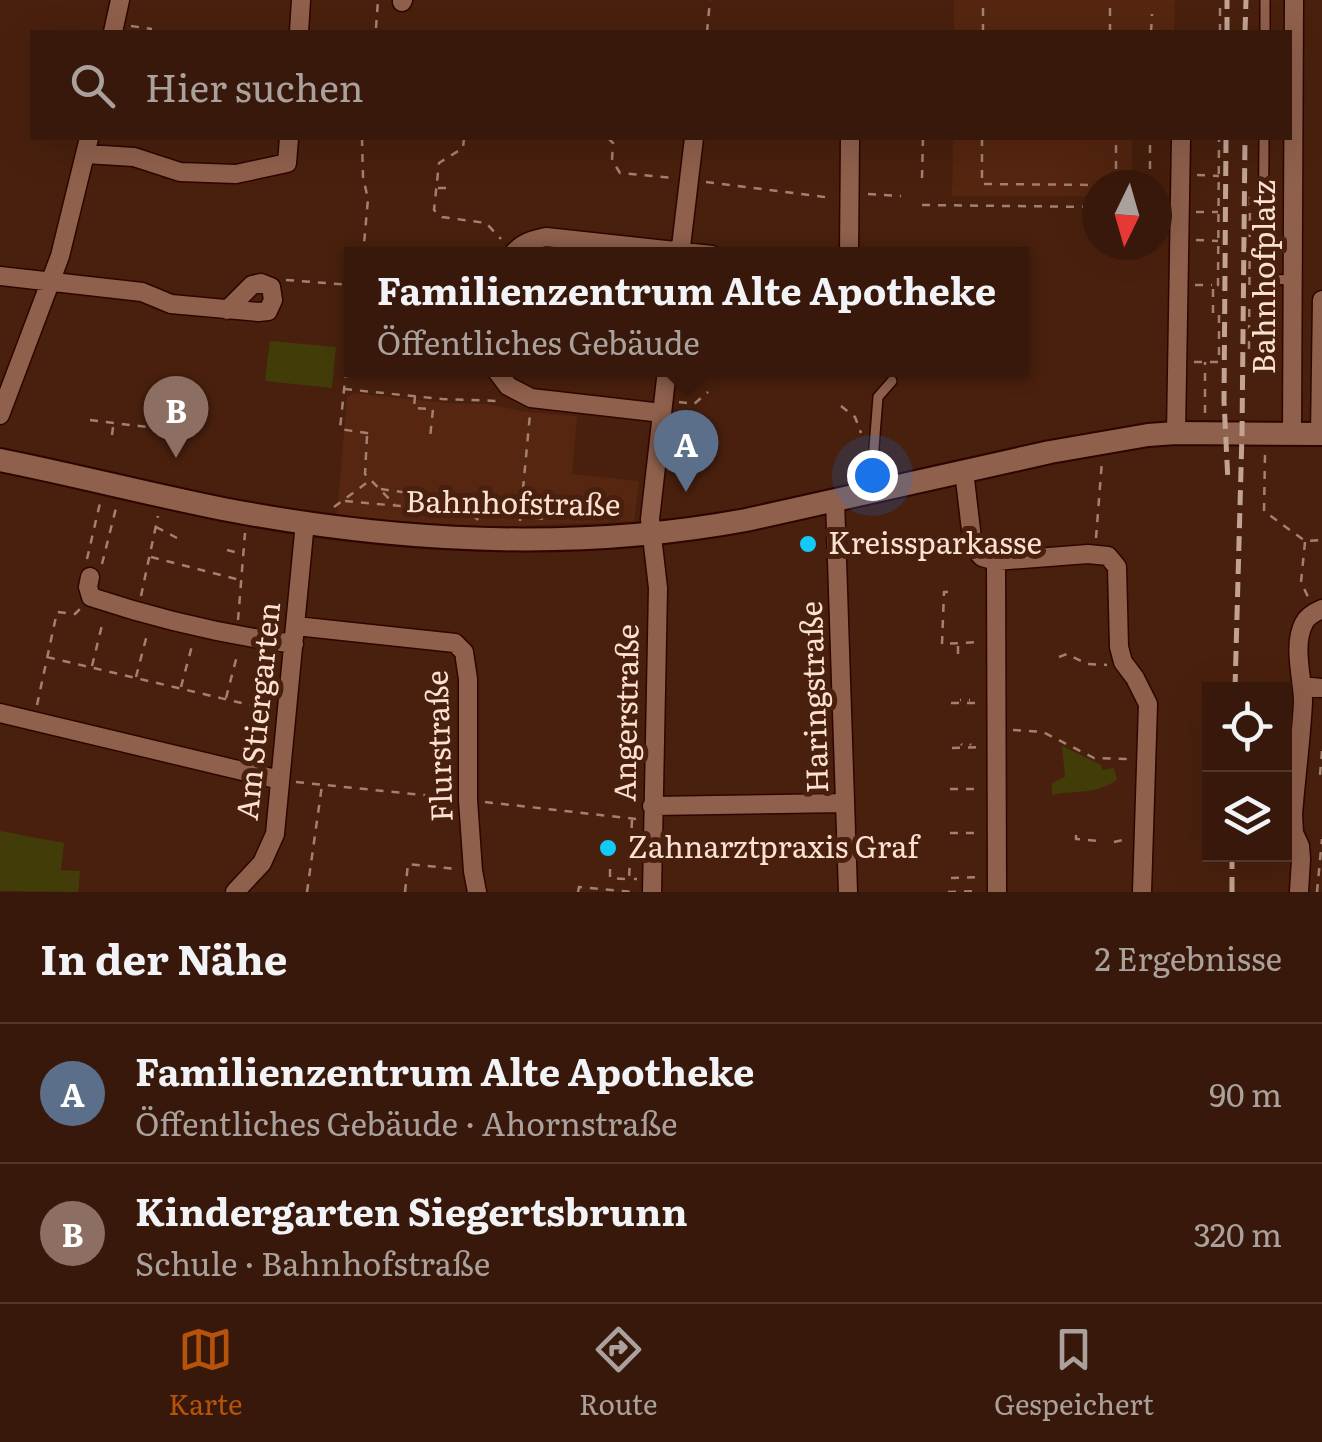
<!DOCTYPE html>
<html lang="de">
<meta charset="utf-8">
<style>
:root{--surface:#37180a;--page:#422518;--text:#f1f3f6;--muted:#aaa09c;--line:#51372b;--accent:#b45309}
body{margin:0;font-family:Literata,serif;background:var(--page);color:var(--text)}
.controls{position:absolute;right:30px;bottom:30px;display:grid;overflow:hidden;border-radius:0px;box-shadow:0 10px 40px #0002}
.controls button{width:90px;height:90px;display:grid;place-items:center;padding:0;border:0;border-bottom:2px solid var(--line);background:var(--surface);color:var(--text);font:50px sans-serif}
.compass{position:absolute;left:1082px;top:170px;width:90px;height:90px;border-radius:50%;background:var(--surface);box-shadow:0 10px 40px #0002;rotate:185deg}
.you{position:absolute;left:872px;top:475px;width:35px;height:35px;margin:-25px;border:8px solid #fff;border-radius:50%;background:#1a73e8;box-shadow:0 0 0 15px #1a73e833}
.badge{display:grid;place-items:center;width:65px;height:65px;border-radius:50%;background:var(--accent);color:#fff;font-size:32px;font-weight:700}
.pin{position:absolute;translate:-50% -82px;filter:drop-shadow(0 2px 5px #0008)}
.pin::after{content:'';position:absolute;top:52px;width:35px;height:30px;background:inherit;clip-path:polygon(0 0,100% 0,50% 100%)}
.popup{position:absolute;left:344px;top:247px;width:685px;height:130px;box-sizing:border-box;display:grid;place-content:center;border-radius:0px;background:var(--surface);filter:drop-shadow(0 2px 8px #0005);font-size:32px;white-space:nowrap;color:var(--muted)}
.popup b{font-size:38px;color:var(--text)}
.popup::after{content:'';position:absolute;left:50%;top:100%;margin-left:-20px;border:20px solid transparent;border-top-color:var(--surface)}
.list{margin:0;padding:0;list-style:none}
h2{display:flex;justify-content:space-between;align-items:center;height:130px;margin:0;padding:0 40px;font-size:42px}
h2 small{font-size:32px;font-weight:400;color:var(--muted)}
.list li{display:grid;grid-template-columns:65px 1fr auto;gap:30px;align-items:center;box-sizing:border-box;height:140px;padding:0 40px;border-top:2px solid var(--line)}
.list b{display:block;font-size:38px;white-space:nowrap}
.list p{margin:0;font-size:32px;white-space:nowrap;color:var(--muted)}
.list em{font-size:32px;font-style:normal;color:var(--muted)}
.icon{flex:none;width:55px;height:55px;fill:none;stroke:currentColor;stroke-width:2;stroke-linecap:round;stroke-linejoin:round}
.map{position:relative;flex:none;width:1322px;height:892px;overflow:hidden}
.search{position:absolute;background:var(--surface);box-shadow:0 10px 40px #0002;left:30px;right:30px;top:30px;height:110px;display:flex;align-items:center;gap:25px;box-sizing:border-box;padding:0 35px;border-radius:0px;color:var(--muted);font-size:38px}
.sheet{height:410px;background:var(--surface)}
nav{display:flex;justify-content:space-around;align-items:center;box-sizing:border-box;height:140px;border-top:2px solid var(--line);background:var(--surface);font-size:28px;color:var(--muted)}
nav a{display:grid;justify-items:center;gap:5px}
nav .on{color:var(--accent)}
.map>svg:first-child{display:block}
</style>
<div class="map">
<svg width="1322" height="892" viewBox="0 0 1322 892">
<rect width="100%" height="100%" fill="#49200d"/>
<!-- built -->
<path fill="#562610" d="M954,0H1175L1174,32H954Z
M953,138H1132V185H1097V196H952Z
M353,393L445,403L486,404L528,412L577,416L572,474L639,481L634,521L472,528L337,515L347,397Z"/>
<!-- green -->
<path fill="#423d08" d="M270,341L336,347L332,388L265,381Z
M1062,746L1101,765L1102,770L1114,768L1117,780C1091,796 1081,789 1052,795V783L1065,777Z
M0,831L64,843L61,870L80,871L78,892L0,891Z"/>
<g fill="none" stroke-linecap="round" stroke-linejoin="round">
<defs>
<path id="service" d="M1265,32V0
M1264,138L1263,279L1293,280
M874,489L872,473L878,397L892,381"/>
<path id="minor" d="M402,2L403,0
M113,32L120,0
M299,32L301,0
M86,154L134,157L180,172L236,174L287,163L289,138
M512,255C521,243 532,240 546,237L712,255
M680,255L694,138
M849,255L850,138
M0,276L142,292L171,304L258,312L268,311L273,300L271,287L261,283L252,285L227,310
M496,370L508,386L531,398L662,413
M0,415L60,256L89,138
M1176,433L1181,138
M1292,434L1294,0
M1320,434L1322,300
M964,471L973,547L982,557L996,561L1088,554L1108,556L1117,567L1119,647L1123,662L1135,678L1148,704L1142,892
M835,500L848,892
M996,561L997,892
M90,577L88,587L91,597C157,619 225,635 294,644
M296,626L455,643L464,652L468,679V800L473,871L477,892
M1302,686L1322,688
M0,713L280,780
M652,806L845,803
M235,892L262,863L275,834L305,522
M652,892L658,588L650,519L667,370
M1299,892L1301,859L1300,846L1294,833L1293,814C1296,777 1301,740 1303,702C1303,679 1292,646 1304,623C1307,616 1315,612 1322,609"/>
<path id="tertiary" d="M0,460C75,475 148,494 223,509C395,542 573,552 746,520L1050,452L1148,435L1176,433L1322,434"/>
</defs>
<!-- service casing -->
<use href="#service" stroke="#2d0600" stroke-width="12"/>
<!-- minor casing -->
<use href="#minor" stroke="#2d0600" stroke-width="21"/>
<!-- tertiary casing -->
<use href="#tertiary" stroke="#2d0600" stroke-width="26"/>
<!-- path -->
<path stroke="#a38172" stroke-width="2.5" stroke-dasharray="8 8" stroke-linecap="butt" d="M131,26L152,29
M376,28L378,0
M707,32L710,0
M983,32V0
M1110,32V0
M1151,32L1152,14
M1220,32V0
M362,138L363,177L368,199L363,255
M464,138L463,148L439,163L434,210L442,217L486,223L501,239
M608,138L613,143L612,160L620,173L673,178
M982,138V184L1103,185
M1197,175L1219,176
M922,178L923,138
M706,182L832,198
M1116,185V138
M1150,185V138
M438,188H447
M868,194L901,196
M1250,197L1249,351H1257V367
M922,205L1097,207
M1196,212H1218
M1196,240L1218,241
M286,280L351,285
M1195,285H1212
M1264,316H1258L1257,351H1264
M351,322L340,429L373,434
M1194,362H1219V313H1213V285H1218L1219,138
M1259,363H1276
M344,389L442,399L498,401
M415,396L414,408L433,409L430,438
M679,402L694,404L708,392
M841,406L855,417L861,433
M1205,413V362
M90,420L155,428
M112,435L114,419
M367,436L365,474L395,505
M1265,455L1264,511L1305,541L1322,540
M381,489L429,496L434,508
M345,501L466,512L479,520
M334,507L369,481
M471,513L545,519
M520,521L530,414
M156,527L177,538
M1096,538L1102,461
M1305,542L1301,582L1308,597
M227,550L242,554
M151,557L240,580
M87,559L100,503
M102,564L117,504
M948,592H944L942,644L980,642
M141,596L158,516
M238,620L245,533
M958,646V662
M47,657L271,710
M1059,657L1067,654L1087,664L1107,665
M92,666L103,621
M136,677L148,631
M181,687L193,642
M226,698L238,652
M960,700H961
M969,700H970
M951,703H979
M37,705L57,612L75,614L81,608
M1013,730L1043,732L1094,758L1129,759
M961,744L962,745
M970,744L971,745
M952,748L980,747
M1322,751L1320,775L1322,778
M296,782L452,798
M950,789H978
M485,802L636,819
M632,820L629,879H637
M950,833H979
M1076,835V839L1099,841
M1114,842L1127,839
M610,869V878L627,879
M951,878L980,877
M307,892L322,785
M405,892L408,864L457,869
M578,892L579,887L632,892
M948,892L980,891
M1317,892L1322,839"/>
<!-- service -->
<use href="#service" stroke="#8f604c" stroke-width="9"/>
<!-- minor -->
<use href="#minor" stroke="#8f604c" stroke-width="18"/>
<!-- tertiary -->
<use href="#tertiary" stroke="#8f604c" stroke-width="22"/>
<!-- rail -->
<path stroke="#c1a293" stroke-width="5" stroke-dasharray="15 8" stroke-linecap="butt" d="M1227,32V0
M1245,32L1246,0
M1226,138L1224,401L1228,482
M1235,689L1242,433L1245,138
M1232,892V854"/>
</g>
<!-- markers -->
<g fill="#11cafa" stroke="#49200d" stroke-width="4">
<circle cx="808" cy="544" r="10"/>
<circle cx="608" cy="848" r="10"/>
</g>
<g text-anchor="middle" stroke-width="10" stroke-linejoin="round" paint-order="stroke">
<!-- street labels -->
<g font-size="30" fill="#fbe0d4" stroke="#49200d">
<text transform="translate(1265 277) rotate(-90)" y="10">Bahnhofplatz</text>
<text transform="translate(513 504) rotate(1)" y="10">Bahnhofstraße</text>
<text transform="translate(815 697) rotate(-92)" y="10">Haringstraße</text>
<text transform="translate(259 711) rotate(-84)" y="10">Am Stiergarten</text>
<text transform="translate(627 713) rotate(-89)" y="10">Angerstraße</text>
<text transform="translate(440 746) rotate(-92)" y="10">Flurstraße</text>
</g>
<!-- poi labels -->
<g font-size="30" fill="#fbe0d4" stroke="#49200d" text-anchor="start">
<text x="828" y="554">Kreissparkasse</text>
<text x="628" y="858">Zahnarztpraxis Graf</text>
</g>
</g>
</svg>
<div class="controls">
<button><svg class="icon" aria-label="locate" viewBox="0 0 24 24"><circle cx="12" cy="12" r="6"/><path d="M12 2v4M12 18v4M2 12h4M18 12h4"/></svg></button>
<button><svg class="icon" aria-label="layers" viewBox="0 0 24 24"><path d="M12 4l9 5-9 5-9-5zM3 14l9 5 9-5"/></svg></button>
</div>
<svg class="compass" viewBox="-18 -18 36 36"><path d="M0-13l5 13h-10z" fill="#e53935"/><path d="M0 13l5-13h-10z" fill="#aaa09c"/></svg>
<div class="you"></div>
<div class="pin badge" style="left:686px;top:492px;background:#5c6f8a">A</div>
<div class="popup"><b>Familienzentrum Alte Apotheke</b>Öffentliches Gebäude</div>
<div class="pin badge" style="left:176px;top:458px;background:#8d6e63">B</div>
<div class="search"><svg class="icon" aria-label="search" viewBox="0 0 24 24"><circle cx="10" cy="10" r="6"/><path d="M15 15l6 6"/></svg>Hier suchen</div>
</div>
<section class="sheet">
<h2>In der Nähe<small>2 Ergebnisse</small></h2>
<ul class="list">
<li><span class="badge" style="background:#5c6f8a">A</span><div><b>Familienzentrum Alte Apotheke</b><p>Öffentliches Gebäude · Ahornstraße</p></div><em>90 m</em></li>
<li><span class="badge" style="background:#8d6e63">B</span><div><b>Kindergarten Siegertsbrunn</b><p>Schule · Bahnhofstraße</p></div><em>320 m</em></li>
</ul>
</section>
<nav>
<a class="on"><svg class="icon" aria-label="map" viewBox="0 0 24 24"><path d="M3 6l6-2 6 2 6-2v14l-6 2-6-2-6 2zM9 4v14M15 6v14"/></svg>Karte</a>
<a><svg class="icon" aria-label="directions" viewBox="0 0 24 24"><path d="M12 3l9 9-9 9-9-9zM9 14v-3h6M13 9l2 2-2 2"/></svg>Route</a>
<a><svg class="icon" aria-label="saved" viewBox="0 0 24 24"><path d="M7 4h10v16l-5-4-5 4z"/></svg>Gespeichert</a>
</nav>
